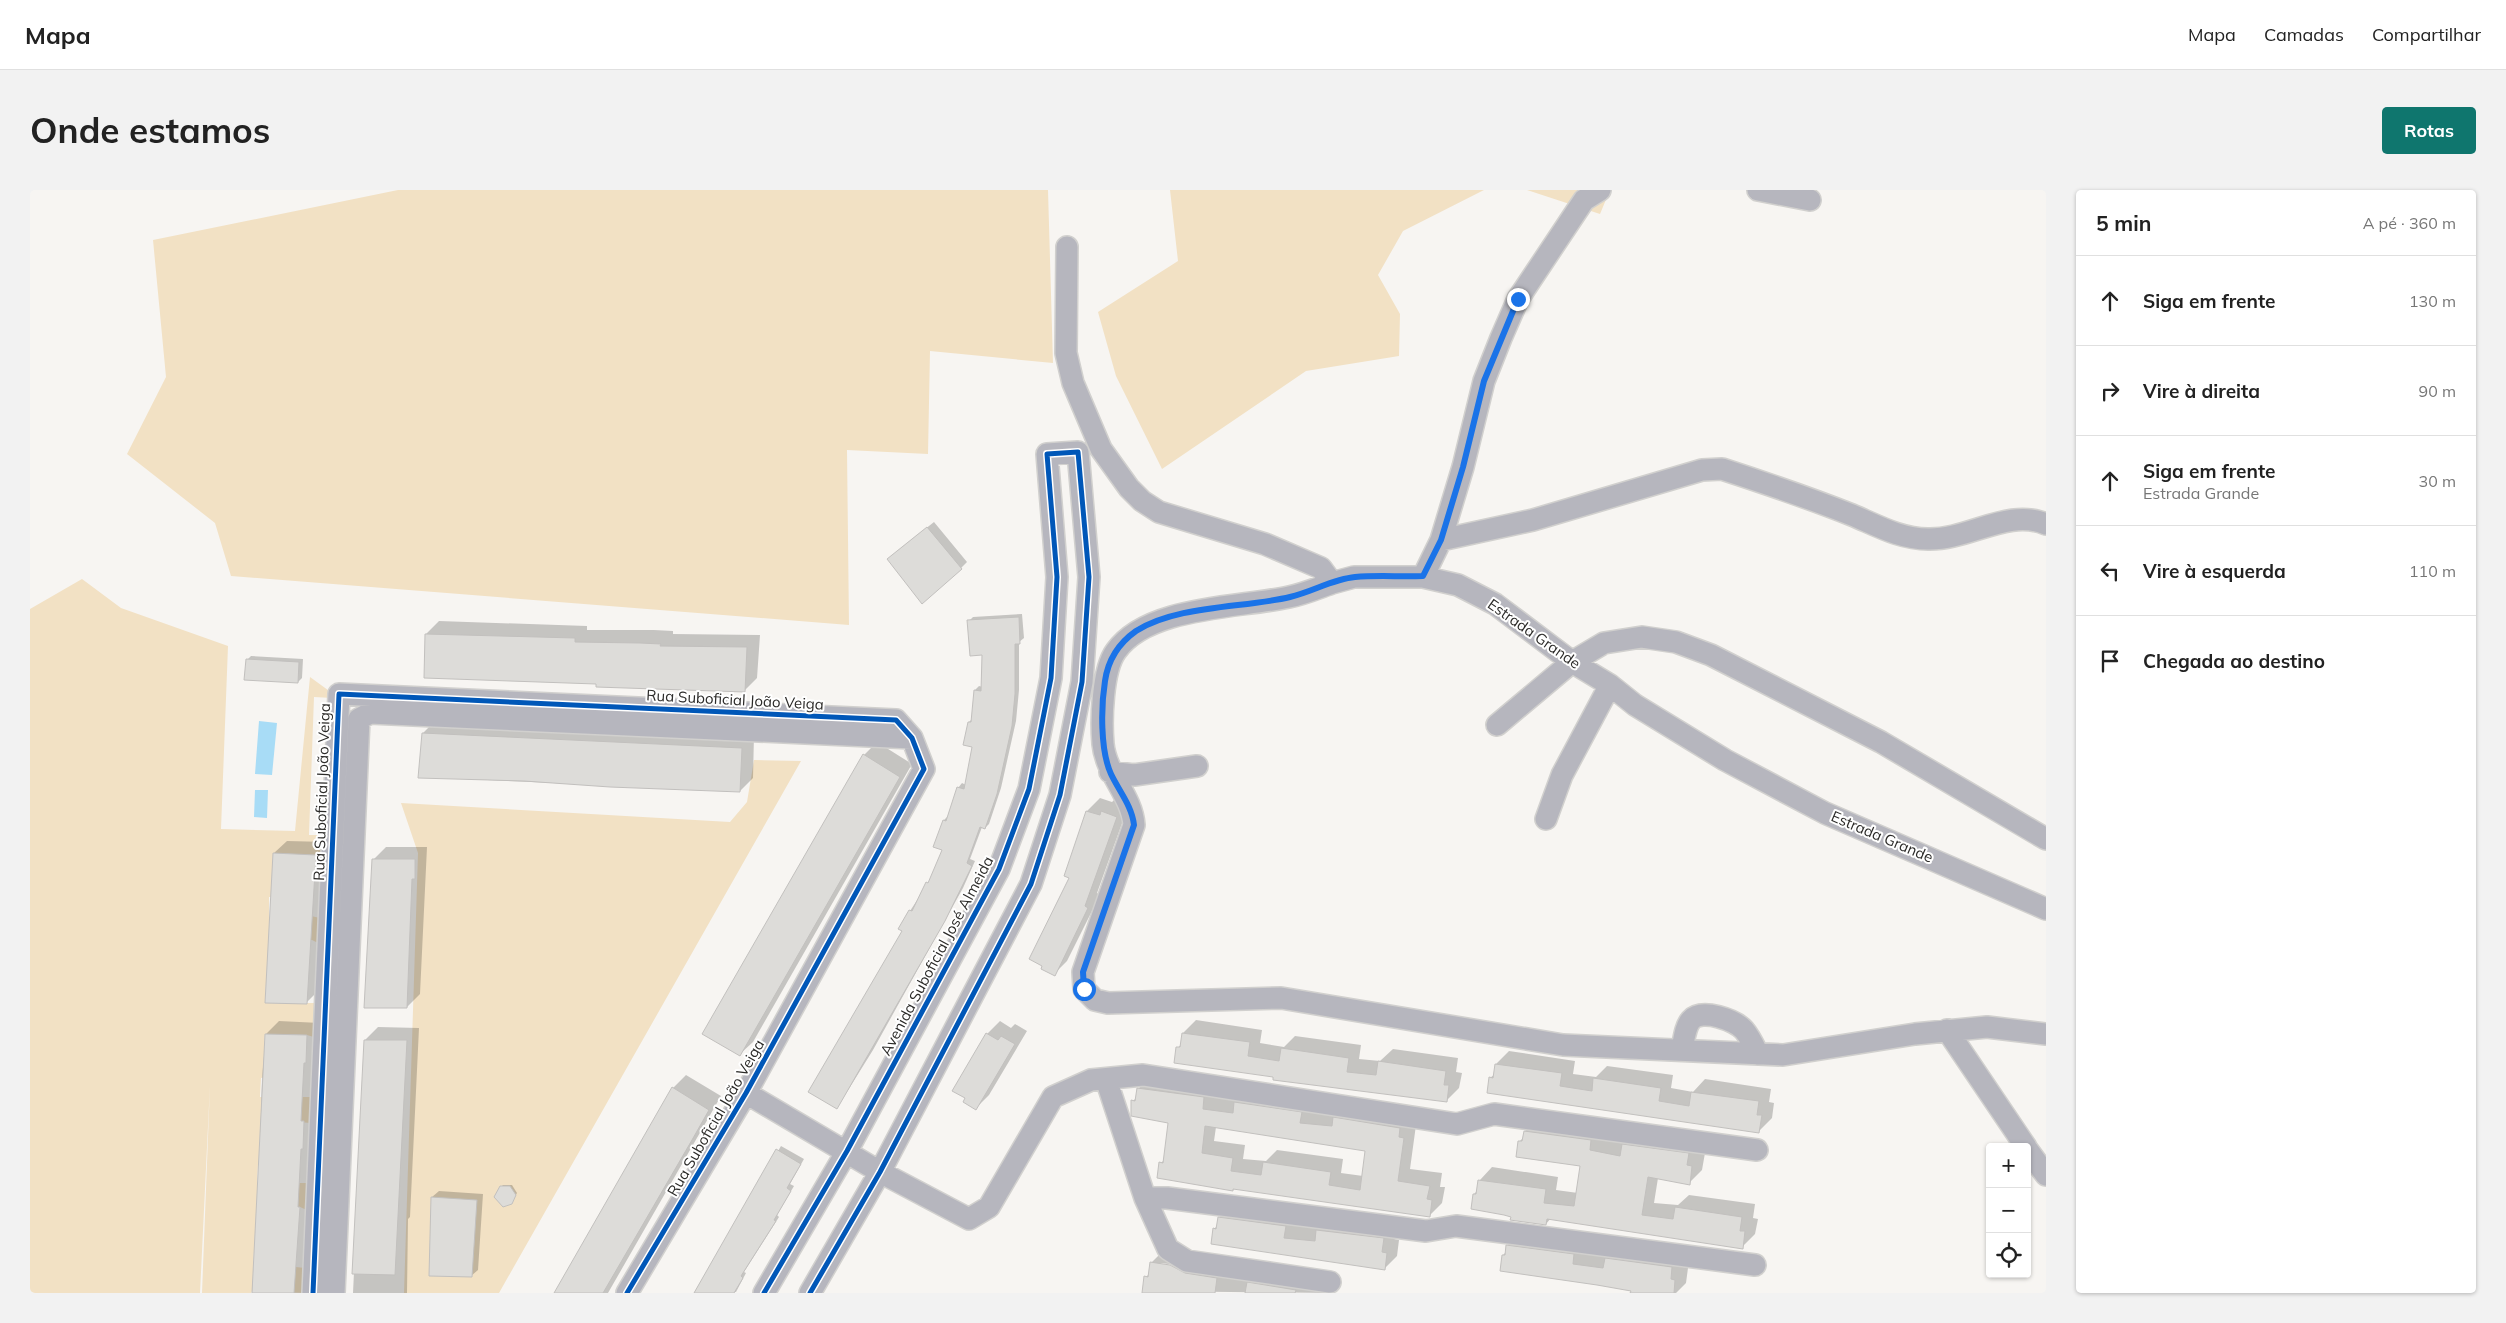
<!DOCTYPE html>
<html lang="pt">
<meta charset="utf-8">
<style>
:root{--surface:#fff;--page:#f2f2f2;--text:#222;--muted:#767676;--line:#e0e0e0;--accent:#0f766e}
body{margin:0;font-family:Mulish,sans-serif;background:var(--page);color:var(--text)}
.controls{position:absolute;right:15px;bottom:15px;display:grid;overflow:hidden;border-radius:5px;box-shadow:0 1px 4px #0004}
.controls button{width:45px;height:45px;display:grid;place-items:center;padding:0;border:0;border-bottom:1px solid var(--line);background:var(--surface);color:var(--text);font:25px sans-serif}
.stop{position:absolute;width:15px;height:15px;margin:-11px;border:4px solid #1a73e8;border-radius:50%;background:#fff}
.stop.end{background:#1a73e8;border-color:#fff;box-shadow:0 1px 5px #0008}
.list{margin:0;padding:0;list-style:none}
h2{display:flex;justify-content:space-between;align-items:center;height:65px;margin:0;padding:0 20px;font-size:21px}
h2 small{font-size:16px;font-weight:400;color:var(--muted)}
.list li{display:grid;grid-template-columns:32px 1fr auto;gap:15px;align-items:center;box-sizing:border-box;height:90px;padding:0 20px;border-top:1px solid var(--line)}
.list b{display:block;font-size:19px;white-space:nowrap}
.list p{margin:0;font-size:16px;white-space:nowrap;color:var(--muted)}
.list em{font-size:16px;font-style:normal;color:var(--muted)}
.icon{flex:none;width:28px;height:28px;fill:none;stroke:currentColor;stroke-width:2;stroke-linecap:round;stroke-linejoin:round}
.map{position:relative;flex:none;width:2016px;height:1103px;overflow:hidden;border-radius:5px}
header{display:flex;align-items:center;gap:30px;box-sizing:border-box;height:70px;padding:0 25px;background:var(--surface);border-bottom:1px solid var(--line)}
header strong{font-size:24px}
nav{display:flex;gap:28px;margin-inline-start:auto;font-size:18px}
.intro{display:flex;align-items:center;justify-content:space-between;box-sizing:border-box;height:120px;padding:0 30px}
h1{margin:0;font-size:35px}
.button{padding:12px 22px;border-radius:5px;background:var(--accent);color:#fff;font-size:18px;font-weight:700}
main{display:flex;gap:30px;padding:0 30px}
aside{flex:1;background:var(--surface);border-radius:5px;box-shadow:0 1px 4px #0004}
.map>svg:first-child{display:block}
</style>
<header>
<strong>Mapa</strong>
<nav><a>Mapa</a><a>Camadas</a><a>Compartilhar</a></nav>
</header>
<div class="intro"><h1>Onde estamos</h1><a class="button">Rotas</a></div>
<main>
<div class="map">
<svg width="2016" height="1103" viewBox="0 0 2016 1103">
<rect width="100%" height="100%" fill="#f7f5f2"/>
<!-- green -->
<path fill="#f2e1c4" d="M368,0H1018L1023,173L900,161L898,264L817,260L819,435L201,386L185,333L97,264L136,187L123,50Z
M1140,0H1454L1373,41L1348,85L1370,124L1369,166L1276,181L1132,279L1086,186L1068,122L1148,71Z
M1497,0H1580L1570,24Z
M52,389L91,418L198,456L191,639L265,641L280,487L302,503V508L284,507L279,645H297V666L243,663L251,707H239V727L281,726L290,728V754L282,750H268L247,793H236L235,813H288L287,848L277,845L235,844L234,863L243,864L242,886L231,888L230,907H281L280,933L260,931L239,974H228L227,993H277L279,1021L270,1017H256L235,1060H224L223,1079L265,1080L266,1077L275,1078V1103L222,1101L221,1103H172L180,895L170,1103H0V419Z
M724,570L771,571L469,1103H374L388,663L371,613L700,632L717,612Z"/>
<!-- water -->
<path fill="#a8dcf6" d="M229,531L247,533L242,585L225,584Z
M225,600H238L237,628L224,627Z"/>
<!-- shadow -->
<path fill="#0003" fill-rule="evenodd" d="M904,332L937,372L931,378L865,363Z
M992,424L994,448L989,452V500L986,531L971,598L959,634L955,638L952,637L940,669L945,671L933,698L843,860L807,918L880,721L901,689L913,660L914,630L918,626L928,598L932,593L936,595L944,556L939,532L942,529L945,500L949,496L953,497L954,464L939,431L943,427Z
M409,431L557,436V440H624L643,441V444L730,445L727,488L714,501L567,493L396,444Z
M221,466L273,469L272,488L268,492L217,470Z
M406,530L724,545L723,588L710,601L389,587L393,543Z
M847,552L882,574L723,852L710,864L834,565Z
M1070,608L1082,612L1085,609L1099,614L1067,703L1070,705L1037,771L1024,784L1041,687L1057,621Z
M257,651L298,652L290,799L277,812L244,663Z
M356,657H397L390,804L377,817L343,670Z
M1166,830L1232,840L1230,853L1254,857L1265,846L1331,855L1329,869L1350,871L1363,859L1428,868L1426,882L1432,883L1429,898L1416,911L1245,886L1148,858L1152,853L1153,843Z
M249,831L290,833L276,1103H222L225,1060L227,1058L232,888L236,844Z
M970,831L981,838L985,834L997,841L959,905L946,918L936,908L924,901L957,844Z
M348,837L389,838L380,1027L378,1029L377,1103H323L335,850Z
M1479,861L1545,871L1543,884L1566,887L1577,876L1643,885L1641,898L1663,902L1675,889L1741,899L1739,912L1744,913L1742,928L1729,941L1460,888L1465,884L1466,874Z
M656,885L691,906L578,1103H525L643,898Z
M1121,886L1386,935L1380,979L1412,983L1410,997H1415L1412,1013L1399,1026L1205,998L1203,1000L1131,973L1135,969L1140,932L1103,911L1107,907L1108,899ZM1186,937L1337,960L1333,986L1311,983L1313,969L1247,960L1236,971L1213,969L1215,955L1184,951Z
M1508,928L1675,963L1672,980L1659,993L1628,988L1624,1013L1648,1015L1659,1005L1725,1014L1723,1028L1728,1029L1725,1044L1712,1057L1521,1028L1516,1034L1482,1026L1444,1004L1448,1000L1450,990L1462,977L1528,987L1526,1000L1548,1003L1552,975L1490,951L1494,947L1495,941Z
M751,956L774,969L760,994L764,996L747,1025L749,1027L714,1082L716,1083L706,1102L664,1103Z
M473,995H482L487,1003L481,1013L471,997Z
M409,1001L453,1004L448,1080L441,1086L402,1007Z
M1202,1015L1366,1036L1364,1049L1369,1050L1367,1066L1354,1079L1184,1039L1188,1035L1189,1028Z
M1491,1043L1654,1064L1653,1077L1658,1078L1656,1093L1646,1103H1623L1471,1080L1473,1065L1477,1061L1478,1056Z
M1134,1060L1300,1099V1103L1114,1101L1116,1087L1120,1083L1121,1073ZM1131,1073L1147,1075L1146,1077L1128,1075Z"/>
<!-- building -->
<path fill="#dddcd9" stroke="#c2c0be" fill-rule="evenodd" d="M897,337L932,379L892,414L857,369Z
M989,427L990,454H985V504L982,536L967,604L955,639L950,637L937,673L942,676L915,731L807,919L778,902L872,741L868,739L879,720L882,721L896,692L898,693L912,660L903,657L913,630L916,631L927,597L934,599L942,557L933,555L938,532H941L944,500L951,501L952,465L940,466L937,430Z
M395,444L545,448V452L610,453L631,454L630,456L717,457L715,502L566,497V494L394,488Z
M216,469L269,472L268,493L214,490Z
M392,543L712,558L710,602L580,597L494,591L388,588Z
M833,564L870,587L710,866L672,844Z
M1056,621L1070,625L1071,621L1087,627L1055,716L1058,718L1025,786L1011,779L1012,776L999,769L1039,688L1034,686Z
M243,663L286,665L277,814L235,813Z
M342,669H385V689H382L377,818H334Z
M956,843L968,850L971,846L985,854L946,920L933,912L935,908L922,901Z
M1152,843L1220,852L1218,866L1249,871L1251,858L1319,868L1317,882L1346,885L1348,871L1416,881L1414,895H1419L1417,912L1243,890V887L1144,873L1146,857H1150Z
M235,844L277,845L276,873H274L271,931H274L273,959H271L268,1017H270L264,1103H222Z
M334,850H377L365,1085L322,1084Z
M1465,874L1532,883L1530,896L1562,901L1563,888L1631,898L1629,911L1659,916L1661,902L1729,911L1727,925H1732L1729,943L1457,903L1459,887L1463,888Z
M642,897L679,920L662,950L573,1103H524Z
M1107,898L1174,907L1173,919L1203,923L1204,912L1272,922L1270,933L1302,936L1303,927L1370,938L1369,947L1374,948L1368,991L1400,996L1397,1009L1402,1010L1400,1027L1203,999V1001L1127,988L1129,972L1133,973L1138,933L1101,926V910L1105,911ZM1175,936L1335,961L1330,1000L1299,995L1301,982L1233,972L1231,985L1201,981L1203,968L1172,963Z
M1494,941L1561,950L1560,960L1590,966L1592,954L1659,963L1657,975L1662,976L1660,995L1618,987L1612,1025L1643,1029L1645,1017L1712,1027L1710,1041H1715L1713,1059L1517,1029L1516,1035L1480,1030L1481,1027L1474,1025L1441,1019L1443,1004H1446L1448,990L1516,999L1514,1013L1544,1016L1550,976L1486,967L1488,951H1492Z
M746,959L771,974L757,998L761,1001L744,1030L746,1031L711,1086L713,1088L704,1103H664Z
M470,996H480L486,1005L482,1014L473,1017L464,1007Z
M401,1007L447,1010L442,1087L399,1086Z
M1188,1027L1256,1036L1254,1048L1285,1051L1286,1040L1354,1048L1352,1062L1357,1063L1355,1080L1181,1054L1183,1038L1186,1039Z
M1476,1055L1544,1064L1543,1074L1573,1078L1575,1068L1642,1077L1641,1089L1645,1090L1644,1103H1600L1601,1101L1567,1095L1470,1081L1472,1065H1475Z
M1120,1072L1140,1075L1155,1083L1187,1088L1185,1103H1112L1114,1086L1118,1087Z
M1217,1092L1266,1100L1265,1103H1215Z"/>
<g fill="none" stroke-linecap="round" stroke-linejoin="round">
<defs>
<path id="minor" d="M1728,0L1780,10
M1037,57L1036,163L1043,193L1071,259L1099,298L1112,311L1129,322L1235,354L1291,378L1302,393L1324,387H1393L1428,395L1465,414L1542,472L1580,495L1605,515L1695,570L1795,623L2016,719
M1411,350L1503,330L1672,280L1692,279C1735,293 1779,308 1822,325C1846,335 1870,349 1898,349C1939,350 1978,318 2016,334
M1393,387L1411,350L1433,277L1454,191L1471,148L1488,109L1554,10L1570,0
M1302,393C1288,398 1274,404 1259,407C1208,418 1118,416 1086,461C1072,480 1071,531 1073,554C1076,584 1102,606 1104,635L1053,782L1054,799L1065,810L1078,813L1251,808L1533,855L1753,865L1885,844L1957,837L2016,844
M1467,535L1542,472L1574,453L1612,447L1646,452L1681,465L1851,552L2016,649
M1080,582L1104,585L1167,576
M1516,629L1532,585L1580,495
M1917,840L1996,957
M1652,859C1654,850 1655,837 1661,830C1672,818 1705,830 1714,840C1720,847 1724,856 1728,864
M1076,889L1115,1008L1138,1059L1157,1071L1300,1092
M716,903L850,982L939,1029L959,1017L1023,907L1061,890L1113,885L1427,934L1464,924L1727,960
M1997,959L2016,985
M1115,1008H1137L1396,1041L1426,1036L1725,1075
M283,1103L309,504L866,530L882,548L894,579L716,903L597,1103
M304,1103L329,529L340,523L882,548
M734,1103L817,961L969,679L999,599L1021,488L1027,387L1017,264L1048,262L1059,387L1052,492L1030,605L1001,694L850,982L780,1103"/>
</defs>
<!-- minor casing -->
<use href="#minor" stroke="#d1d0ce" stroke-width="24"/>
<!-- minor -->
<use href="#minor" stroke="#b6b6be" stroke-width="21"/>
<defs>
<path id="cycleway" d="M283,1103L309,504L866,530L882,548L894,579L716,903L597,1103
M734,1103L817,961L969,679L999,599L1021,488L1027,387L1017,264L1048,262L1059,387L1052,492L1030,605L1001,694L850,982L780,1103"/>
</defs>
<!-- cycleway casing -->
<use href="#cycleway" stroke="#fff" stroke-width="8"/>
<!-- cycleway -->
<use href="#cycleway" stroke="#0057b8" stroke-width="5"/>
</g>
<g fill="none" stroke-linecap="round" stroke-linejoin="round">
<!-- route -->
<path stroke="#1a73e8" stroke-width="6" d="M1054,799L1053,782L1104,635C1102,616 1089,601 1081,584C1070,560 1071,516 1075,491C1078,470 1089,453 1106,441C1147,415 1214,418 1260,407C1282,402 1303,389 1325,387C1348,385 1371,387 1393,386L1411,350L1433,277L1454,191L1488,109"/>
</g>
<g text-anchor="middle" stroke-width="4" stroke-linejoin="round" paint-order="stroke">
<!-- street labels -->
<g font-size="15" fill="#2b2a28" stroke="#fff">
<text transform="translate(1504 444) rotate(35)" y="5">Estrada Grande</text>
<text transform="translate(705 510) rotate(3)" y="5">Rua Suboficial João Veiga</text>
<text transform="translate(292 602) rotate(-88)" y="5">Rua Suboficial João Veiga</text>
<text transform="translate(1852 647) rotate(23)" y="5">Estrada Grande</text>
<text transform="translate(907 766) rotate(-62)" y="5">Avenida Suboficial José Almeida</text>
<text transform="translate(686 928) rotate(-60)" y="5">Rua Suboficial João Veiga</text>
</g>
</g>
</svg>
<div class="controls">
<button>+</button>
<button>−</button>
<button><svg class="icon" aria-label="locate" viewBox="0 0 24 24"><circle cx="12" cy="12" r="6"/><path d="M12 2v4M12 18v4M2 12h4M18 12h4"/></svg></button>
</div>
<div class="stop" style="left:1054px;top:799px"></div>
<div class="stop end" style="left:1488px;top:109px"></div>
</div>
<aside>
<h2>5 min<small>A pé · 360 m</small></h2>
<ul class="list">
<li><svg class="icon" aria-label="ahead" viewBox="0 0 24 24"><path d="M12 20V5M6 11l6-6 6 6"/></svg><div><b>Siga em frente</b></div><em>130 m</em></li>
<li><svg class="icon" aria-label="right" viewBox="0 0 24 24"><path d="M7 20v-9h11M14 6l5 5-5 5"/></svg><div><b>Vire à direita</b></div><em>90 m</em></li>
<li><svg class="icon" aria-label="ahead" viewBox="0 0 24 24"><path d="M12 20V5M6 11l6-6 6 6"/></svg><div><b>Siga em frente</b><p>Estrada Grande</p></div><em>30 m</em></li>
<li><svg class="icon" aria-label="left" viewBox="0 0 24 24"><path d="M17 20v-9H6M10 6l-5 5 5 5"/></svg><div><b>Vire à esquerda</b></div><em>110 m</em></li>
<li><svg class="icon" aria-label="arrive" viewBox="0 0 24 24"><path d="M6 21V4h12l-3 4 3 4H6"/></svg><div><b>Chegada ao destino</b></div></li>
</ul>
</aside>
</main>
